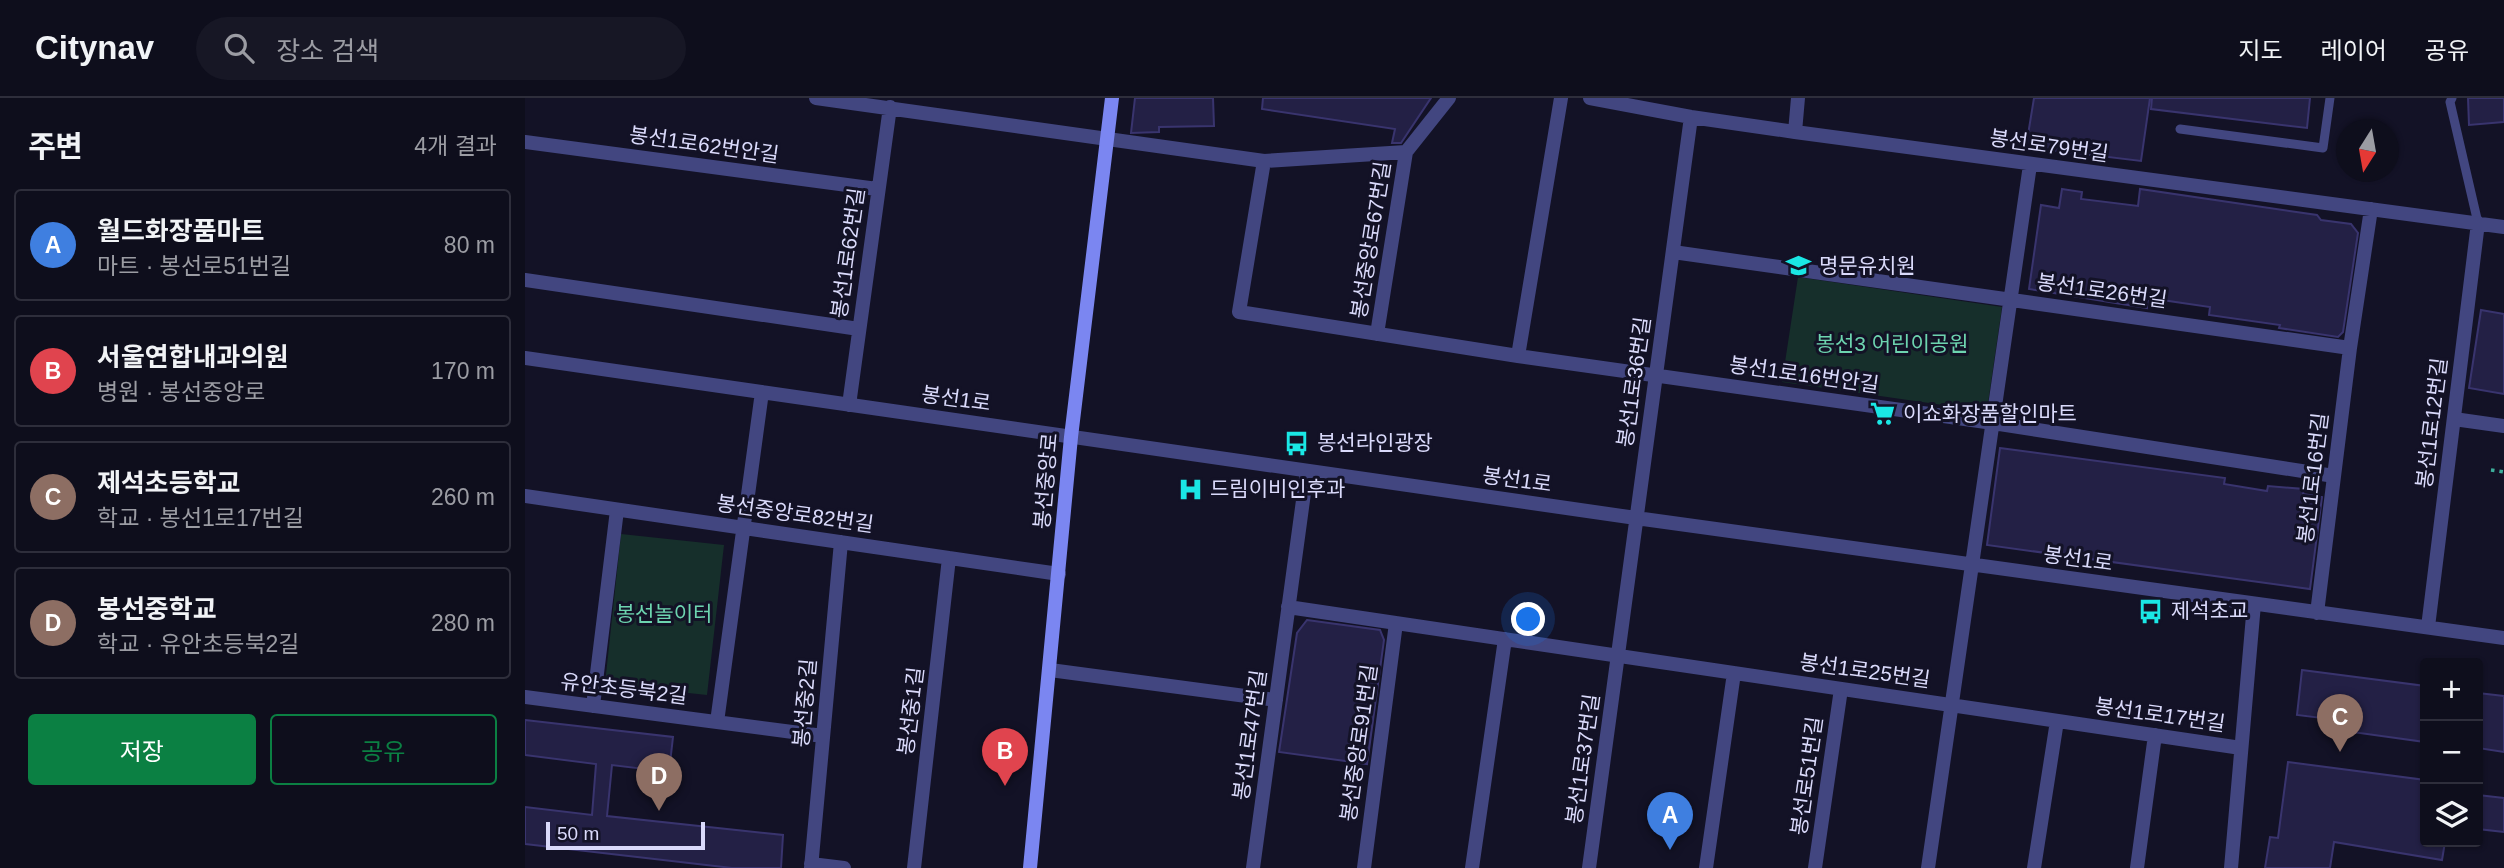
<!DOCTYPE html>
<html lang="ko">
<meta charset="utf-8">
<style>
:root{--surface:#0e0e1c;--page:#171725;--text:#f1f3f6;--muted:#9b9ca3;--line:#2e2e3b;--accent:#0b8043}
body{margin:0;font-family:Arial,"Noto Sans KR",sans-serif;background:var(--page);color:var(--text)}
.controls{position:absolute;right:21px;bottom:21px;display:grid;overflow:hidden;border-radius:7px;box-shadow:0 2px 5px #0004}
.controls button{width:63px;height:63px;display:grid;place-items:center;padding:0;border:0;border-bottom:2px solid var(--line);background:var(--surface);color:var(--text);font:35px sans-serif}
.compass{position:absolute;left:1811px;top:21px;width:63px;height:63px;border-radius:50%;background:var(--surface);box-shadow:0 2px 5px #0004;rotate:191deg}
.scale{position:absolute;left:21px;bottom:18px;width:159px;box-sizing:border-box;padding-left:7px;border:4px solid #dadafb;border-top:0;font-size:19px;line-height:24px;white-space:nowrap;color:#dadafb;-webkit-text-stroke:5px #131226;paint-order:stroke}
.you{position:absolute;left:1004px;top:522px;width:24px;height:24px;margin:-18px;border:5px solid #fff;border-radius:50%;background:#1a73e8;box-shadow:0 0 0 10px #1a73e833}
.badge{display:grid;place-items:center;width:46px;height:46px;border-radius:50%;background:var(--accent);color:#fff;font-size:23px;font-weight:700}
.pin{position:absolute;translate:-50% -58px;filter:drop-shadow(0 2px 4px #0008)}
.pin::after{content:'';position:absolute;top:37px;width:24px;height:21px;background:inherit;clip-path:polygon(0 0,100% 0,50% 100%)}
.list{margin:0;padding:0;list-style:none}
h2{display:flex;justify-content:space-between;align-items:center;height:91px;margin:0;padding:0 28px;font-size:30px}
h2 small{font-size:23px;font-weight:400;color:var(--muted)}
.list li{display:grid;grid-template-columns:46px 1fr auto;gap:21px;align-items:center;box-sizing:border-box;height:112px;margin:0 14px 14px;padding:0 14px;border:2px solid var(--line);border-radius:7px}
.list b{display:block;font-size:26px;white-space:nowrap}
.list p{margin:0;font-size:23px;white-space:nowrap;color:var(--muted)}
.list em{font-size:23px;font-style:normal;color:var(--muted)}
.actions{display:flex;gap:14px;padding:21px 28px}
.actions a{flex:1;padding:16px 0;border:2px solid var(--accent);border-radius:7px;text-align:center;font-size:24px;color:var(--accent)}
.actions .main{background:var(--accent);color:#fff}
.icon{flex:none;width:38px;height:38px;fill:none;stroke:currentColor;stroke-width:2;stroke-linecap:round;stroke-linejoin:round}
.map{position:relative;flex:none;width:1979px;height:770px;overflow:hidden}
header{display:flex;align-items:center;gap:42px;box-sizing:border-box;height:98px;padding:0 35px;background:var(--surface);border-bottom:2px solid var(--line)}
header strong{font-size:33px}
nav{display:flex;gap:38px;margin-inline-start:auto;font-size:24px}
.search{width:490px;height:63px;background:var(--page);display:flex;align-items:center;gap:18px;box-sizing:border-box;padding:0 24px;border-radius:38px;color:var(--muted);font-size:26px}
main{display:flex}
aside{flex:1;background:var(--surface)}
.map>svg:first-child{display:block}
</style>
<header>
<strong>Citynav</strong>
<div class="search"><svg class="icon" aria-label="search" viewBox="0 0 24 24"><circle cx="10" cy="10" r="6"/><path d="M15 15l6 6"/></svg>장소 검색</div>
<nav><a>지도</a><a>레이어</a><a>공유</a></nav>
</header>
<main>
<aside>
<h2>주변<small>4개 결과</small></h2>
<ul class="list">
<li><span class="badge" style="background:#3f7fe0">A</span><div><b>월드화장품마트</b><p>마트 · 봉선로51번길</p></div><em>80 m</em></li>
<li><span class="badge" style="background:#e0444e">B</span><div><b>서울연합내과의원</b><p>병원 · 봉선중앙로</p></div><em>170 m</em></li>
<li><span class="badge" style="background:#8d6e63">C</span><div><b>제석초등학교</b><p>학교 · 봉선1로17번길</p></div><em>260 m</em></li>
<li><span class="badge" style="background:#8d6e63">D</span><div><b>봉선중학교</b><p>학교 · 유안초등북2길</p></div><em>280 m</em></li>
</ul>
<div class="actions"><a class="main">저장</a><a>공유</a></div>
</aside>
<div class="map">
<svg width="1979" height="770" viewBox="0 0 1979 770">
<rect width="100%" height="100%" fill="#131226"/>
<!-- green -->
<path fill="#162f2b" d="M1273,179L1477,209L1463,305L1453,312L1257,284Z
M96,436L199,447L182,597L80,586Z"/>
<!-- building -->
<path fill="#232045" stroke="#39346e" stroke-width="2" d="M610,0H688L689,28L634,29V34L606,35Z
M738,0H906L876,45H867L870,31L737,11Z
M1509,0H1625L1616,63L1501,49Z
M1627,0H1785L1782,30L1626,11Z
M1943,0H1979V24L1944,27Z
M1537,91L1557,94L1556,101L1613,108L1615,91L1792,117L1796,122L1826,126L1833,135L1818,234L1813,239L1754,230L1755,227L1684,217L1685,209L1623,200L1622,210L1504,191L1516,107L1534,110Z
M1956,212L1979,216V296L1944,290Z
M1475,350L1700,380L1699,386L1742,393L1743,388L1779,391L1778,396L1797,399L1785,491L1462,447Z
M782,522L855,532L859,542L842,666L754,654L772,535Z
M1777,572L1900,588V644L1820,633L1822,623L1772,617Z
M1953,595L1979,598V654L1953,650Z
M0,622L148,639L144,674L87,667L82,718L258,737L256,770H207L0,746V709L67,717L71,666L0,657Z
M1763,664L1900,682V744H1920L1917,762L1809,744L1805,770H1740L1745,739L1753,740Z
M1953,697L1979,700V734L1953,731Z"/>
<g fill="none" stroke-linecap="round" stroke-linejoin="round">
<!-- path -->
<path stroke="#3dad9a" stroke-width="3.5" stroke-dasharray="3.5 5" stroke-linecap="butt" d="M1966,372L1979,374"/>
<!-- lane -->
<path stroke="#424680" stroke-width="9" d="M1927,0L1925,4L1953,125
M1655,31L1798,50L1805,0"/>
<!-- street -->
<path stroke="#424680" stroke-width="14" d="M291,0L739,63L881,54L924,0
M1065,0L1166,19L1270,34L1979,129
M1270,34L1273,0
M0,44L352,91
M739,63L714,214L993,258L1468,325L1809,378
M1148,154L1825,250
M0,182L334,231
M852,236L881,54
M993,258L1036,0
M0,260L1111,420L1979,540
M324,307L365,9
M1929,321L1979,328
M0,398L534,476
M763,509L1716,650
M1792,515L1825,250L1846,111
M1903,529L1953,125
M525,572L751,602
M0,599L298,638
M68,608L92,412
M192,624L237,294
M286,766L319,770
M286,770L316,444
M389,770L424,460
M728,770L782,373
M839,770L871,525
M947,770L980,541
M1064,770L1166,19
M1181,770L1209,575
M1290,770L1316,591
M1403,770L1505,67
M1509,770L1532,623
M1612,770L1630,637
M1706,770L1729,506"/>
<!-- secondary -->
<path stroke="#7b86f1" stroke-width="14" d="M505,770L546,339L587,0"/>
</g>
<!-- icons -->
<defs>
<symbol id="school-bare" viewBox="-9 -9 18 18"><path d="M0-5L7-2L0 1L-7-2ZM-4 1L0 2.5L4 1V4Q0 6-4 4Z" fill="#1ae7e5" stroke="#131226" stroke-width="2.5" paint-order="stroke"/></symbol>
<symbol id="supermarket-bare" viewBox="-9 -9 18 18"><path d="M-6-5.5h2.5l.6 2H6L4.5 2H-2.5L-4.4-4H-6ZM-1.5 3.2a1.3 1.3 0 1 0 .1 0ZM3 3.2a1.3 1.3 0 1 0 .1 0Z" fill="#1ae7e5" stroke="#131226" stroke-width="2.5" paint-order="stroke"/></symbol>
<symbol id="bus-bare" viewBox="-9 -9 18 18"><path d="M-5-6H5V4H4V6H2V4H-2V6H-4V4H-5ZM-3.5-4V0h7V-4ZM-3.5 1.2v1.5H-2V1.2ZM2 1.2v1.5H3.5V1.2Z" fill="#1ae7e5" stroke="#131226" stroke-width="2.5" paint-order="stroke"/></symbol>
<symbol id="hospital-bare" viewBox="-9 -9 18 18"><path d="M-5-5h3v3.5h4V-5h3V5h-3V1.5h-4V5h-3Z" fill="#1ae7e5" stroke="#131226" stroke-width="2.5" paint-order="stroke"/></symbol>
</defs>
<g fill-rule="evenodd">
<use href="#school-bare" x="1256" y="150" width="35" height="35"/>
<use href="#supermarket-bare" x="1340" y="298" width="35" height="35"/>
<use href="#bus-bare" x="754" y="328" width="35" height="35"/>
<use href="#hospital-bare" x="648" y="374" width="35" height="35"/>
<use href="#bus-bare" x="1608" y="496" width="35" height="35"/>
</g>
<g text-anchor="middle" stroke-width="6" stroke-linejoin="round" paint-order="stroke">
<!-- street labels -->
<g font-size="21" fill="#dadafb" stroke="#131226">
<text transform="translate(179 47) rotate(8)" y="7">봉선1로62번안길</text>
<text transform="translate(1524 48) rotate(8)" y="7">봉선로79번길</text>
<text transform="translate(846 142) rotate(-81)" y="7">봉선중앙로67번길</text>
<text transform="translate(323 155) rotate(-82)" y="7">봉선1로62번길</text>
<text transform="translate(1577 193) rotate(8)" y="7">봉선1로26번길</text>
<text transform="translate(1279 277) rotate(8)" y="7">봉선1로16번안길</text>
<text transform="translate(1109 284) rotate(-82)" y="7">봉선1로36번길</text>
<text transform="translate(431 301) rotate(8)" y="7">봉선1로</text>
<text transform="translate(1907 325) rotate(-83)" y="7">봉선1로12번길</text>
<text transform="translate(1788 380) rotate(-83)" y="7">봉선1로16번길</text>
<text transform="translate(992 382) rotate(8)" y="7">봉선1로</text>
<text transform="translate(521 383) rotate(-85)" y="7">봉선중앙로</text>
<text transform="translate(270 416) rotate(8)" y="7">봉선중앙로82번길</text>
<text transform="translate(1553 461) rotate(8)" y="7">봉선1로</text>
<text transform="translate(1340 573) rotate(8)" y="7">봉선1로25번길</text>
<text transform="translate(99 591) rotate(7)" y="7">유안초등북2길</text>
<text transform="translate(280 605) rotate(-85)" y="7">봉선중2길</text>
<text transform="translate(386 613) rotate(-83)" y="7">봉선중1길</text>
<text transform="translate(1635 617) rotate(8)" y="7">봉선1로17번길</text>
<text transform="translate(725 637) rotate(-82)" y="7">봉선1로47번길</text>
<text transform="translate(834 645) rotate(-82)" y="7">봉선중앙로91번길</text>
<text transform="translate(1058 661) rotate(-82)" y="7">봉선1로37번길</text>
<text transform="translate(1282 678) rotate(-82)" y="7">봉선로51번길</text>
</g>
<!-- poi labels -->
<g font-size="21" fill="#dadafb" stroke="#131226" text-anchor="start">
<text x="1294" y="175">명문유치원</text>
<text x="1378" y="323">이쇼화장품할인마트</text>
<text x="792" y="352">봉선라인광장</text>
<text x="685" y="398">드림이비인후과</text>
<text x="1646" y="520">제석초교</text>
</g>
<!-- park labels -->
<g font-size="21" fill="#6dd4af" stroke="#131226">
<text x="1367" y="253">봉선3 어린이공원</text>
<text x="139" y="523">봉선놀이터</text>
</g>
</g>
</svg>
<div class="controls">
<button>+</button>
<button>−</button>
<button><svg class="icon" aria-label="layers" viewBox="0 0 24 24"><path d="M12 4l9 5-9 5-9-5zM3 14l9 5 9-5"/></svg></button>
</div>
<svg class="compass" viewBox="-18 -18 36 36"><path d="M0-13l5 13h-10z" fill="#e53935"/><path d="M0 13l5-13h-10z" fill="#9b9ca3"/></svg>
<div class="scale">50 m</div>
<div class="you"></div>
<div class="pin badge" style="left:1145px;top:752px;background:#3f7fe0">A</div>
<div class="pin badge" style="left:480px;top:688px;background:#e0444e">B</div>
<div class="pin badge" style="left:1815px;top:654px;background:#8d6e63">C</div>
<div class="pin badge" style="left:134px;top:713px;background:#8d6e63">D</div>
</div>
</main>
